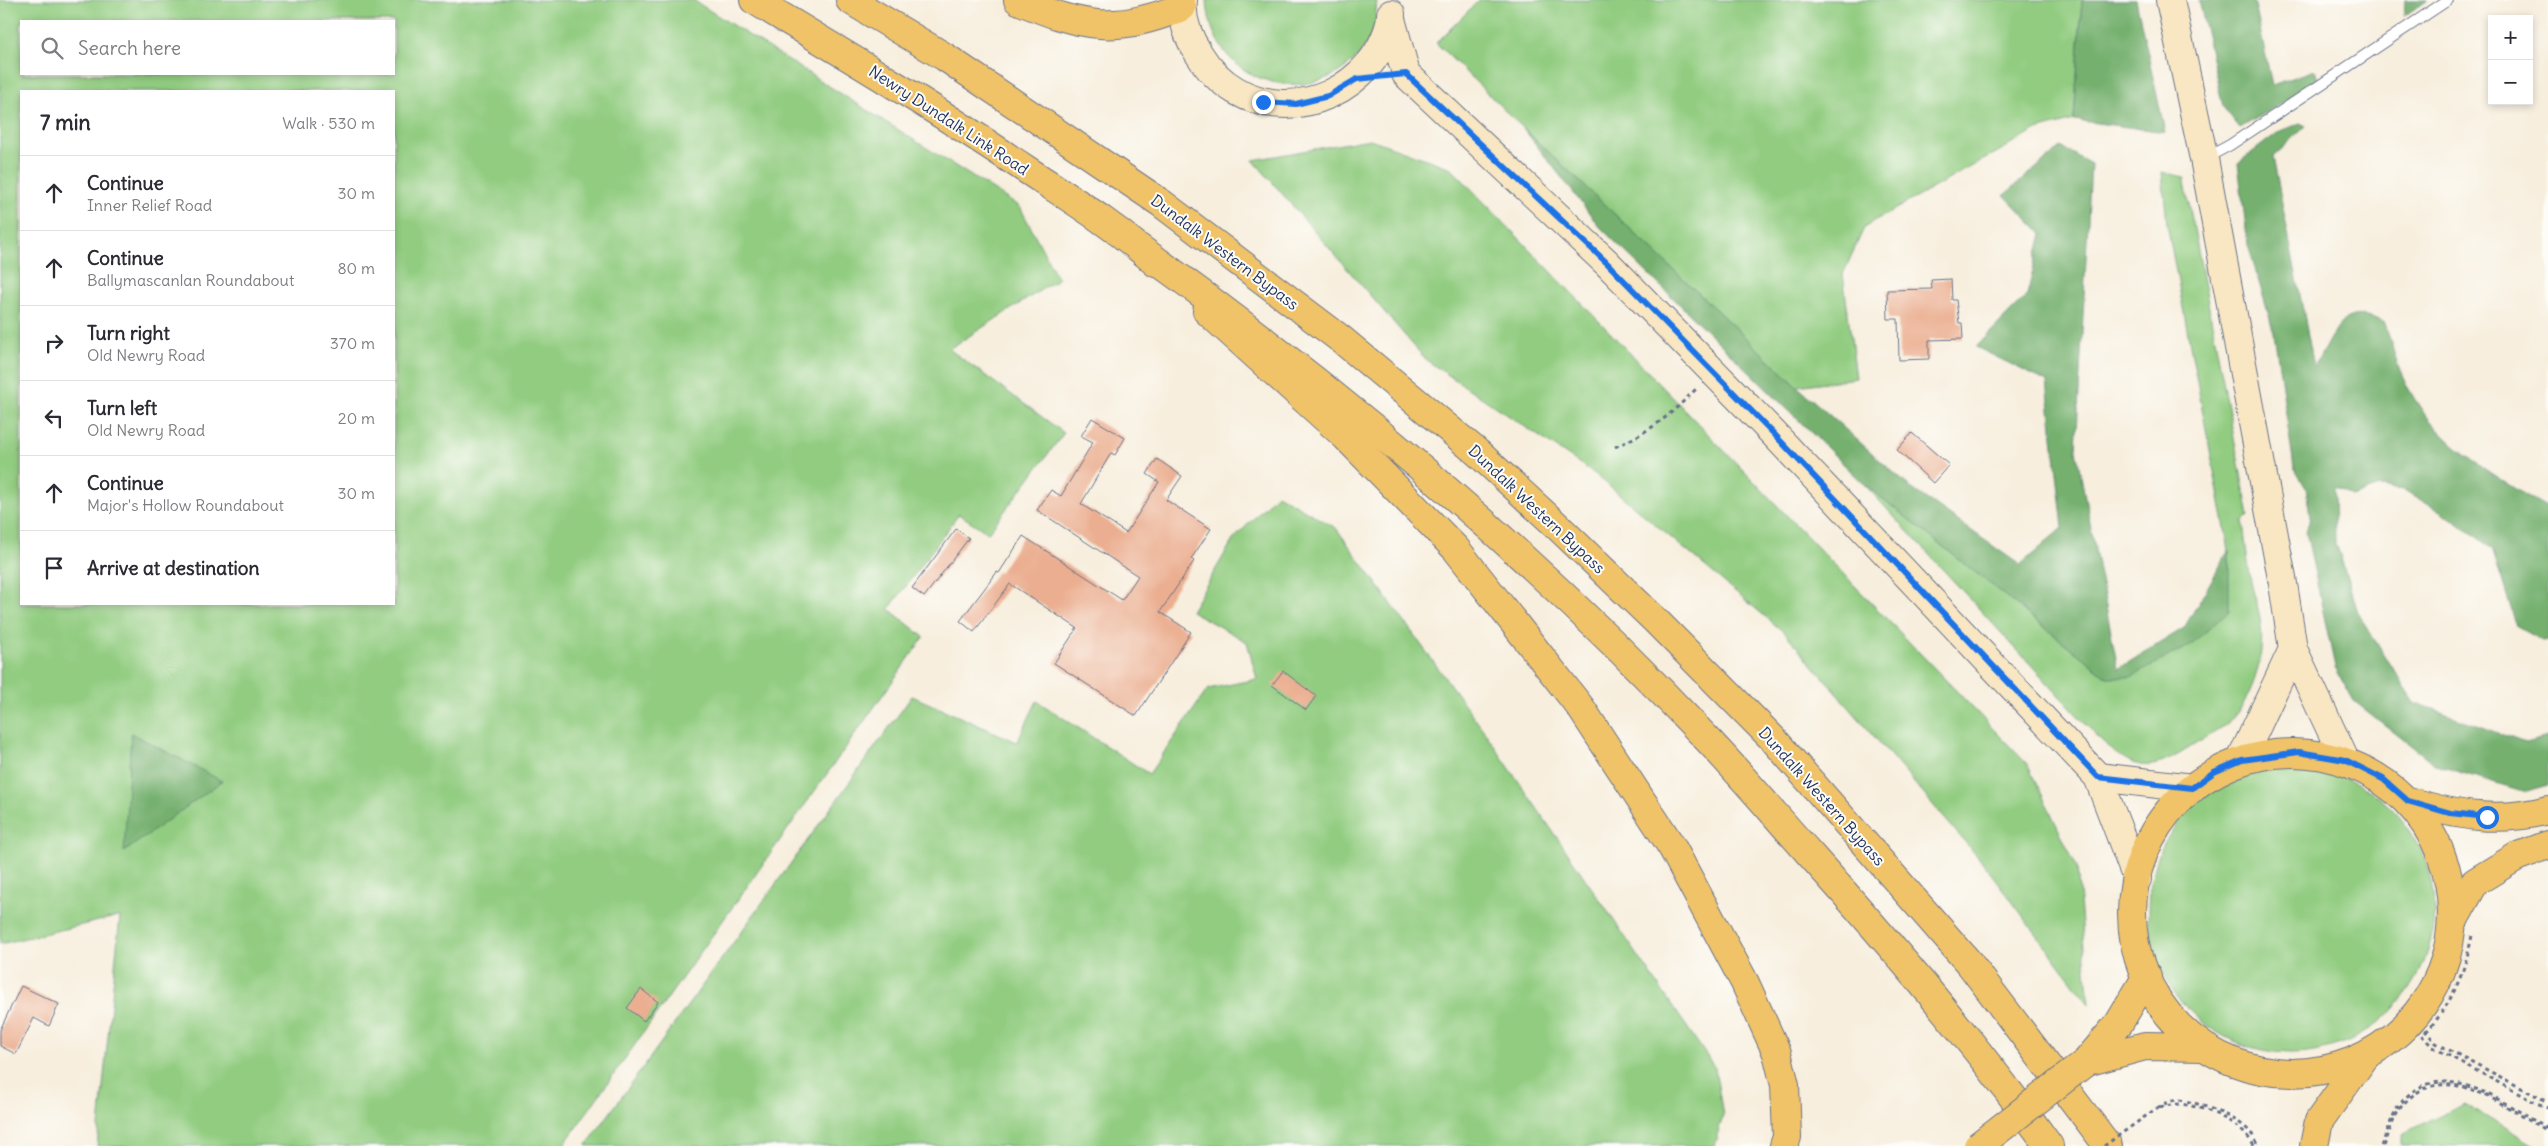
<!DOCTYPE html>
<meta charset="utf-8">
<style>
:root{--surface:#fff;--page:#f2f2f3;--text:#2b2b33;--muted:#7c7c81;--line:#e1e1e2}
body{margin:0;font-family:Delius,sans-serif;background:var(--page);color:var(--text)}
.controls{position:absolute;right:15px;top:15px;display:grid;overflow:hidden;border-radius:0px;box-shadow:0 2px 8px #0003}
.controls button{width:45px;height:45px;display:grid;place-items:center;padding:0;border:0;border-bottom:1px solid var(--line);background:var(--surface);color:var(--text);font:25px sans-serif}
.stop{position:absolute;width:15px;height:15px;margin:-11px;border:4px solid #1a73e8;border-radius:50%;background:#fff}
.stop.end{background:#1a73e8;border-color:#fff;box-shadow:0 1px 5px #0008}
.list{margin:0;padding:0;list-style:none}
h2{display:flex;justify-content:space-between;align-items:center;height:65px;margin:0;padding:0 20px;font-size:21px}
h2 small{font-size:16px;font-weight:400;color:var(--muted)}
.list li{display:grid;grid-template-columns:32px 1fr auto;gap:15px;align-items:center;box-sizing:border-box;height:75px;padding:0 20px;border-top:1px solid var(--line)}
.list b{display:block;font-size:19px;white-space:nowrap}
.list p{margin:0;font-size:16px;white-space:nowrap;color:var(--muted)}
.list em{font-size:16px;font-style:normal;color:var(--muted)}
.icon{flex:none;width:28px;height:28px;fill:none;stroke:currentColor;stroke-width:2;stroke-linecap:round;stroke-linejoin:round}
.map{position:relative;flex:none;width:2548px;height:1146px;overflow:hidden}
.search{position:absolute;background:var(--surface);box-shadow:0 2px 8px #0003;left:20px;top:20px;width:375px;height:55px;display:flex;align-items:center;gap:12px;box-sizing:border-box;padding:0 18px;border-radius:0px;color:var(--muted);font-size:19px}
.panel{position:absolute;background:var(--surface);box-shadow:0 2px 8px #0003;left:20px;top:90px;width:375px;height:515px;border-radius:0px}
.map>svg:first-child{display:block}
</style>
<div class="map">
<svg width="2548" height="1146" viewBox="0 0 2548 1146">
<rect width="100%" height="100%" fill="#fdfcf7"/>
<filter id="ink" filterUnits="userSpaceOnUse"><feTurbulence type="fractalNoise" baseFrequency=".02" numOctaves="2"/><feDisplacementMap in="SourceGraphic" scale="10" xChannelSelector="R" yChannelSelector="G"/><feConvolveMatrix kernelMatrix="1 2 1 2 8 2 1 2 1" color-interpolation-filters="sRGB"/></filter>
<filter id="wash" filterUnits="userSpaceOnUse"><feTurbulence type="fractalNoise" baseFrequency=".0096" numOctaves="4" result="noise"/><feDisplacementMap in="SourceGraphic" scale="20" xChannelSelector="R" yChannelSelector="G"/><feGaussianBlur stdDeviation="1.12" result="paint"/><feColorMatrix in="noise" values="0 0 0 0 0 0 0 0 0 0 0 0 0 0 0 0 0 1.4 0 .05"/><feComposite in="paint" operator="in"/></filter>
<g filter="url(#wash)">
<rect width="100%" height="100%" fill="#f7eedd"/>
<!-- green -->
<path fill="#91cc80" stroke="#567e6f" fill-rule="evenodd" d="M0,0H693L1020,207L1058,279L949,349L1064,433L988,533L959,514L889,609L924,637L563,1146H97L120,916L0,944ZM21,21H394V74H21ZM21,91H394V604H21Z
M1207,0H1377C1376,7 1376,16 1375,23C1350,114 1211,102 1207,0Z
M1479,0H2082L2074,120L2037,130L1865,226L1843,274L1856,378L1797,386L1523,128L1436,43Z
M1370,139L1451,168L2027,764L2077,867L2089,1004L1983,863L1786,634L1595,474L1426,360L1253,160Z
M2162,172L2184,177L2249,516L2243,522C2245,540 2247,557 2250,575C2252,592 2260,609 2261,627C2265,659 2251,705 2224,726C2212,735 2198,742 2186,750C2148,774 2135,769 2102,742L1863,483L2107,677L2192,644L2228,611L2229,550L2167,224Z
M1277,494L1336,528L1484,731L1715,1068L1723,1115L1714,1146H586L912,696L1017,742L1037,701L1149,774L1208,689L1257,679L1247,642L1191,611L1233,540Z
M2148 910a143 143 0 1 1 286 0a143 143 0 1 1-286 0Z
M2464,1103L2536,1146H2401L2404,1133Z"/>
<!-- forest -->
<path fill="#74b06e" stroke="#487066" d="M2082,0H2136L2165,132L2074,120Z
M2199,0H2254L2272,85L2315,70L2319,82L2240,128L2223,107Z
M2405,0H2427L2404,16Z
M2300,123L2306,126L2273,157L2314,366C2334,337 2339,299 2385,323C2391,341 2395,360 2403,377C2430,439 2492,476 2548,508V640L2542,641L2517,627L2492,549L2459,523L2404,490L2379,487L2352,496L2334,487L2335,540L2359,615L2414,702L2525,743L2548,737V786L2526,792L2436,765L2354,701L2335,667L2306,532L2310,517L2306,488L2294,468L2274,333L2248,245L2238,163L2280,131Z
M1523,128L1797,386L1911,488L2020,565L2063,528L2047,382L1976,347L2027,295L2042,234L2004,195L2061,147L2091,164L2076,450L2118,669L2184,628L2229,550V611L2192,644L2131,677H2107L1863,483L1600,227Z
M131,733L222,781L124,852Z"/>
<g id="blocks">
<!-- building -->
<path fill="#ebae90" d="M1951,279L1952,300H1956L1959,323H1962L1963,339L1929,340V359L1899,360L1898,319H1888L1887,290L1932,289L1931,280Z
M1092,418L1125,438L1115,455L1111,453L1081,504L1126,533L1159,482L1147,474L1157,459L1182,476L1166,500L1211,529L1191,559L1194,561L1160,612L1191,632L1136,716L1054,663L1077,628L1010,584L974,632L960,621L997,572L999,573L1023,536L1122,600L1138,576L1037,510L1051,490L1061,496L1093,442L1081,436Z
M1912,433L1949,465L1933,483L1897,450Z
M956,529L969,538L924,597L912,588Z
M1283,671L1316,696L1306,710L1272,685Z
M21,986L59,1004L49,1026L34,1018L16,1054L0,1046V1030Z
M641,989L658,1002L644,1021L627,1008Z"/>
</g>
</g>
<g filter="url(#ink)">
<use href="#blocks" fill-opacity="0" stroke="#68728a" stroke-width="1"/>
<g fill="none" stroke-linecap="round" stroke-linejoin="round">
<defs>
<path id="service" d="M2204,159L2230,145L2448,0"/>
<path id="secondary" d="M1183,0C1181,19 1189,39 1199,54C1239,119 1323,119 1370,63C1380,51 1391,30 1391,14
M2170,0L2204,159L2283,584L2293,649L2345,760
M1391,19L1406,74L1606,262L1774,434L2098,777L2137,879
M2241,760L2293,649
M2098,777L2193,788"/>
<path id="primary" d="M2132 913a160 160 0 1 1 320 0a160 160 0 1 1-320 0Z
M2408,801C2458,816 2497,823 2548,810
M2454,920L2475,882L2516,857L2548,845
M2086,1062L2145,1046L2203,1047
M2086,1062L2119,1023L2147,976"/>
<path id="trunk" d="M754,0C846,55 938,110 1027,170C1071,199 1117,227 1156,263
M1018,0C1084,28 1115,34 1182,7
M1207,311L1345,436L1456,549L1581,708L1672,847L1745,983L1777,1053L1785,1085L1787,1137L1784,1146"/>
<path id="motorway" d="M850,0L945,57L1161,203L1342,340L1478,453L1554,523L1655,620L1774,740L1970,964L2108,1146
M1139,248C1343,394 1537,558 1709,741C1743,777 1775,815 1808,852C1892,946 1975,1043 2049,1146
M2314,1146L2319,1121L2364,1058"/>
</defs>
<!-- service casing -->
<use href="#service" stroke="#68728a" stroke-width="12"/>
<!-- secondary casing -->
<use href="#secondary" stroke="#68728a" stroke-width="30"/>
<!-- primary casing -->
<use href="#primary" stroke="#68728a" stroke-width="30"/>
<!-- trunk casing -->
<use href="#trunk" stroke="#68728a" stroke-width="30"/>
<!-- motorway casing -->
<use href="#motorway" stroke="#68728a" stroke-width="30"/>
<!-- path -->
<path stroke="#68728a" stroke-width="3" stroke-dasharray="4 4" stroke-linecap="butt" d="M1615,447C1654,429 1667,418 1697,388
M2414,1018L2436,1043L2548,1102
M2410,1024L2433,1047L2536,1103L2548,1107
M2426,1032C2452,1004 2465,972 2472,935
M2160,1107C2167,1106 2174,1104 2180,1104C2207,1107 2241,1122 2254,1146
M2157,1108C2165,1104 2170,1100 2179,1100C2198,1102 2238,1117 2250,1132C2254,1136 2256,1142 2258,1146
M2381,1146C2387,1134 2391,1118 2398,1107C2438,1050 2506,1105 2548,1129
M2384,1146C2389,1134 2393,1118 2401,1107C2443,1055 2505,1107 2548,1132"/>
<!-- service -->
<use href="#service" stroke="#fff" stroke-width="10"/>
<!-- secondary -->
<use href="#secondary" stroke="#f9e7c3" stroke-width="28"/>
<!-- primary -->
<use href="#primary" stroke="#f1c369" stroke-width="28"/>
<!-- trunk -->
<use href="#trunk" stroke="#f1c369" stroke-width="28"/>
<!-- motorway -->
<use href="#motorway" stroke="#f1c369" stroke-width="28"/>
<defs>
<path id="primary-bridge" d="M1978,1146L2086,1062"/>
</defs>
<!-- primary-bridge casing -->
<use href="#primary-bridge" stroke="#68728a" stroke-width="30" stroke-linecap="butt"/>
<!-- path-bridge -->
<path stroke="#68728a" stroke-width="3" stroke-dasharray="4 4" stroke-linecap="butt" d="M2104,1146L2157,1108"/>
<!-- primary-bridge -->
<use href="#primary-bridge" stroke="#f1c369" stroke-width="28"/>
</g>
</g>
<g fill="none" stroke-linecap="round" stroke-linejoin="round" filter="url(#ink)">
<!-- route -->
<path stroke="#1a73e8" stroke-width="6" d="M1263,102L1296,104L1328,96L1357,79L1406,74L1606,262L1774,434L2098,777L2192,788L2214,772L2242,760L2299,752L2345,760L2383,779L2408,801L2450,813L2487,817"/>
</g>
<g text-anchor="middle" stroke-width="4" stroke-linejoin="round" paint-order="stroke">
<!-- street labels -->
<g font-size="16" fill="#1b2f5e" stroke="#fdfcf7">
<text transform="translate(949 120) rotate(33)" y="6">Newry Dundalk Link Road</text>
<text transform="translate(1225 252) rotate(37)" y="6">Dundalk Western Bypass</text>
<text transform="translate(1537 509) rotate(43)" y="6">Dundalk Western Bypass</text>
<text transform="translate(1822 796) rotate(48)" y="6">Dundalk Western Bypass</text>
</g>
</g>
</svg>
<div class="controls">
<button>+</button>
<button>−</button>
</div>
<div class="stop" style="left:2487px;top:817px"></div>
<div class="stop end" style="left:1263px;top:102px"></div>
<div class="search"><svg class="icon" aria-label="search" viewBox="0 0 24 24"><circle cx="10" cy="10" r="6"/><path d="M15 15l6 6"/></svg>Search here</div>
<section class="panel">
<h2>7 min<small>Walk · 530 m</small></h2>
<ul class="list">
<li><svg class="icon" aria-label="ahead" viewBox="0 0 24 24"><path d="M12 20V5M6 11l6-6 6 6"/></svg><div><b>Continue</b><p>Inner Relief Road</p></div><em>30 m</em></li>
<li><svg class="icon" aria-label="ahead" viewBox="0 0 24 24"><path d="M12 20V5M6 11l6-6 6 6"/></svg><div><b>Continue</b><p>Ballymascanlan Roundabout</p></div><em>80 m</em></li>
<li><svg class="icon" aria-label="right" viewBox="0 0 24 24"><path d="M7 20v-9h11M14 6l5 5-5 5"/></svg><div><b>Turn right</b><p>Old Newry Road</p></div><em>370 m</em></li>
<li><svg class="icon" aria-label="left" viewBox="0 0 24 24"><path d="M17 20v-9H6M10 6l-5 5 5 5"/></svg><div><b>Turn left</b><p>Old Newry Road</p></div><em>20 m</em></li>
<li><svg class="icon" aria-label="ahead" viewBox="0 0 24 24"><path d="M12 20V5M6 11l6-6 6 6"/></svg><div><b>Continue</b><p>Major's Hollow Roundabout</p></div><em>30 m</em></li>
<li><svg class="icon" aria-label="arrive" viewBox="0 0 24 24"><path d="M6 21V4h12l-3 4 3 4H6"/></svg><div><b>Arrive at destination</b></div></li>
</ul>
</section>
</div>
